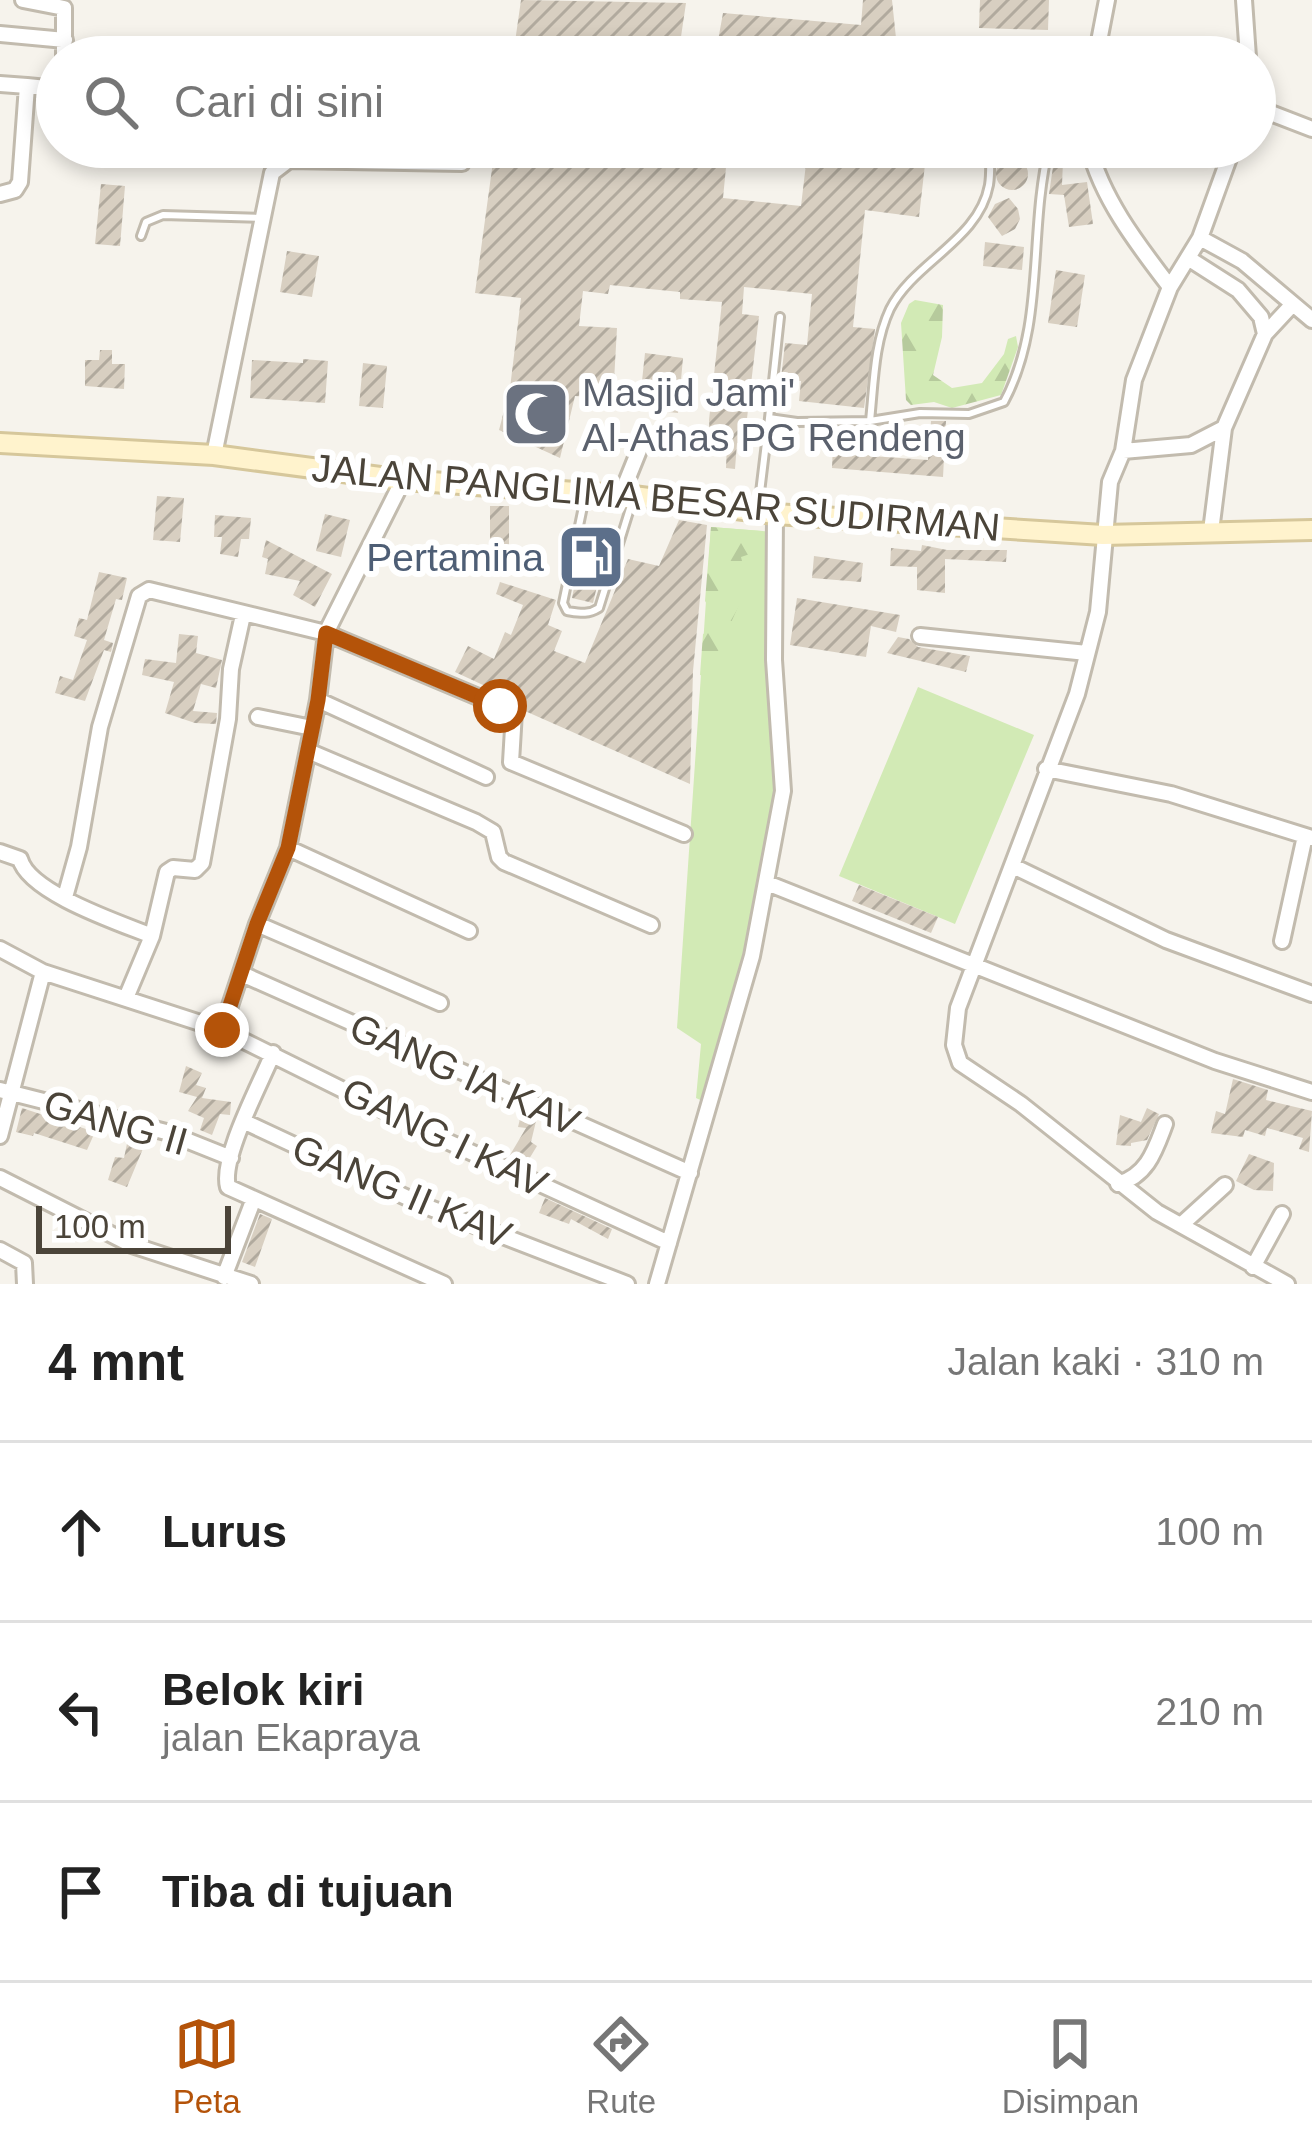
<!DOCTYPE html>
<html lang="id">
<meta charset="utf-8">
<style>
:root{--surface:#fff;--page:#f6f6f6;--text:#222;--muted:#767676;--line:#e0e0e0;--accent:#b45309}
body{margin:0;font-family:Arial,sans-serif;background:var(--page);color:var(--text)}
.scale{position:absolute;left:36px;bottom:30px;width:195px;box-sizing:border-box;padding-left:12px;border:6px solid #4b4439;border-top:0;font-size:33px;line-height:42px;white-space:nowrap;color:#4b4439;-webkit-text-stroke:9px #fff;paint-order:stroke}
.stop{position:absolute;width:36px;height:36px;margin:-27px;border:9px solid #b45309;border-radius:50%;background:#fff}
.stop.end{background:#b45309;border-color:#fff;box-shadow:0 3px 12px #0008}
.list{margin:0;padding:0;list-style:none}
h2{display:flex;justify-content:space-between;align-items:center;height:156px;margin:0;padding:0 48px;font-size:51px}
h2 small{font-size:39px;font-weight:400;color:var(--muted)}
.list li{display:grid;grid-template-columns:78px 1fr auto;gap:36px;align-items:center;box-sizing:border-box;height:180px;padding:0 48px;border-top:3px solid var(--line)}
.list b{display:block;font-size:45px;white-space:nowrap}
.list p{margin:0;font-size:39px;white-space:nowrap;color:var(--muted)}
.list em{font-size:39px;font-style:normal;color:var(--muted)}
.icon{flex:none;width:66px;height:66px;fill:none;stroke:currentColor;stroke-width:2;stroke-linecap:round;stroke-linejoin:round}
.map{position:relative;flex:none;width:1312px;height:1284px;overflow:hidden}
.search{position:absolute;background:var(--surface);box-shadow:0 6px 18px #0003;left:36px;right:36px;top:36px;height:132px;display:flex;align-items:center;gap:30px;box-sizing:border-box;padding:0 42px;border-radius:66px;color:var(--muted);font-size:45px}
.sheet{height:696px;background:var(--surface)}
nav{display:flex;justify-content:space-around;align-items:center;box-sizing:border-box;height:168px;border-top:3px solid var(--line);background:var(--surface);font-size:33px;color:var(--muted)}
nav a{display:grid;justify-items:center;gap:6px}
nav .on{color:var(--accent)}
.map>svg:first-child{display:block}
</style>
<div class="map">
<svg width="1312" height="1284" viewBox="0 0 1312 1284">
<defs>
<pattern id="forest-firs" width="22" height="20" patternUnits="userSpaceOnUse" patternTransform="scale(3)"><rect width="22" height="20" fill="#d2eab5"/><path d="M5 1l3.5 6h-7zM16 11l3.5 6h-7z" fill="#b6ca9c"/></pattern>
<pattern id="building-hatch" width="6" height="6" patternUnits="userSpaceOnUse" patternTransform="scale(3)"><rect width="6" height="6" fill="#d8cfc1"/><path d="M-1 1l2-2M0 6l6-6M5 7l2-2" fill="none" stroke="#b1aa9e"/></pattern>
</defs>
<rect width="100%" height="100%" fill="#f6f3ec"/>
<!-- green -->
<path fill="#d2eab5" d="M711,527L775,532L783,757L767,883L711,1105L696,1098L701,1044L677,1028Z
M918,687L1034,735L955,924L839,876Z"/>
<!-- forest -->
<path fill="url(#forest-firs)" d="M915,300L943,305L942,337L933,375L952,388L982,383L1004,354L1008,339L1016,336L1018,347L1001,395L952,408L934,402L911,405L906,400L901,323L909,304Z
M711,527L763,531L759,551L741,557L748,585L724,638L718,680L700,675L703,634L710,631L715,617L705,601Z"/>
<!-- building -->
<path fill="url(#building-hatch)" d="M521,0L686,3L678,57H610L515,42Z
M863,0H892L898,57H715L723,13L861,25Z
M980,0H1049L1048,30L979,28Z
M495,147H548L665,160L666,147H728L723,198L801,206L808,147H927L919,217L865,210L853,327L875,329L864,408L799,401L801,381L781,379L785,343L807,345L812,294L744,287L742,314L759,316L744,444L737,443L735,469L726,468L727,442L710,441L709,420L722,302L680,299V292L610,285L608,294L583,291L579,326L617,328L613,399L575,396L560,458L499,430L510,388L521,298L475,293Z
M996 174a16 16 0 1 1 32 0a16 16 0 1 1-32 0Z
M1054,160L1063,161L1062,185L1087,182L1093,224L1069,227L1064,195L1049,194Z
M101,184L125,186L120,246L95,244Z
M1009,198L1018,209L1020,219L1015,229L1002,236L988,217L995,204Z
M985,242L1024,247L1022,270L983,266Z
M287,251L319,256L312,297L280,292Z
M1056,270L1085,275L1077,327L1048,323Z
M100,350H112V364H125L124,389L85,386V360H99Z
M645,353L683,358L678,413L639,409Z
M303,359L328,361L325,403L250,398L252,360L303,363Z
M363,363L387,366L383,408L359,406Z
M931,421H946L943,477L832,468L833,444L872,446L871,456L928,460Z
M157,496L184,498L180,542L153,540Z
M490,506H509V556H490Z
M325,514L350,520L341,557L316,551Z
M215,515L251,518L249,539H241L238,557L220,554L222,537H214Z
M679,520L707,525L693,671L690,784L525,711L522,703L455,672L468,646L494,659L505,632L511,635L523,605L496,594L500,582L556,600L548,625L562,631L554,651L585,663L628,559L659,566Z
M586,527L610,532L593,603L572,598Z
M266,540L332,574L315,607L293,595L300,581L265,574L268,559L262,557Z
M922,545L947,550H1007L1006,562L945,559V593L917,590V567L890,566L891,548L921,551Z
M814,556L863,563L861,582L812,578Z
M99,572L127,578L122,600L116,599L104,640L113,643L111,652L104,650L85,701L55,693L60,676L73,680L87,640L74,636L79,618L87,620Z
M797,598L900,615L896,632L871,626L866,657L790,645Z
M179,634L198,636L196,653L222,660L216,688L201,684L193,711L217,713L216,724L195,723L165,713L174,682L142,675L145,659L176,663Z
M898,637L909,639L918,647L970,656L966,672L887,653Z
M859,885L938,917L931,933L852,901Z
M186,1066L202,1073L196,1085L206,1088L202,1098L231,1102L230,1115L220,1114L212,1135L200,1130L204,1118L188,1111L197,1097L179,1092Z
M1233,1079L1268,1090L1266,1100L1312,1111L1309,1152L1299,1149L1303,1138L1267,1128L1265,1136L1245,1130L1243,1137L1211,1133L1216,1111L1225,1114Z
M22,1108L95,1132L87,1150L34,1133L33,1136L16,1132Z
M1147,1108L1159,1114L1147,1140L1131,1143V1146L1116,1145L1120,1115L1141,1122Z
M522,1111L537,1117L531,1142L537,1146L526,1164L510,1155L526,1128L518,1127Z
M129,1134L147,1139L127,1187L108,1180L115,1157L124,1158Z
M1249,1154L1274,1163L1273,1191L1254,1190L1236,1181Z
M545,1198L612,1229L608,1239L571,1219L569,1224L539,1213Z
M260,1214L272,1219L255,1267L242,1262Z"/>
<g fill="none" stroke-linecap="round" stroke-linejoin="round">
<defs>
<path id="service" d="M141,236L146,222L163,215L261,218
M769,418L780,317
M870,421C874,384 874,343 890,309C914,262 979,240 989,185C991,173 990,159 990,147
M585,497L563,603L567,611C580,613 588,615 599,608L632,502
M758,509L769,418L797,422L870,421L920,413L969,414L1004,402C1046,324 1028,232 1049,147"/>
<path id="minor" d="M23,0L64,8V57
M1244,0L1248,57
M0,34L65,40
M1096,57L1107,0
M0,84L27,86L20,182L15,190L0,194
M27,86L57,89
M1255,107L1312,129
M1089,147C1102,199 1138,245 1170,287L1134,380L1123,451L1110,482L1098,612L1077,694L958,1008L954,1045L960,1063L1021,1104L1157,1212L1287,1284
M1200,238L1233,147
M1188,258L1238,290L1261,317L1265,334L1224,428L1211,531
M1170,287L1200,238L1242,261L1312,320
M1265,334L1292,305
M1123,451L1191,445L1224,428
M214,455L272,173L289,160L462,163
M621,495L644,438
M920,636L1087,653
M318,700L486,777
M258,717L312,728
M308,751L476,822L493,832L499,857L504,862L651,925
M1046,769L1171,794L1312,838
M288,848L469,931
M0,852L20,859C29,893 120,923 152,936
M1013,866L1166,940L1312,994
M767,883L1215,1061L1312,1092
M65,897L79,847L100,727L139,596L149,590L326,633L514,712L511,762L684,834
M257,924L440,1003
M1282,941L1305,836
M0,949L43,972L222,1030L440,1138L669,1243
M242,974L690,1173
M126,998L152,936L167,872L173,868L195,870L202,863L228,719L231,669L243,615
M222,1030L257,924L288,848L318,700L326,633L403,480
M273,1053C261,1083 220,1158 228,1187L444,1284
M0,1090L166,1132L231,1158
M245,1122L425,1206L627,1284
M0,1136L43,972
M0,1178L132,1245L251,1284
M1118,1184C1148,1175 1155,1150 1165,1124
M1181,1225L1225,1185
M0,1250L24,1263L25,1284
M1253,1267L1282,1214
M224,1277L253,1201
M657,1284L752,956L783,791L774,660L775,514"/>
<path id="secondary" d="M0,443L214,455L403,480L633,496L775,514L1103,535L1312,530"/>
</defs>
<!-- service casing -->
<use href="#service" stroke="#c2bbae" stroke-width="12"/>
<!-- minor casing -->
<use href="#minor" stroke="#c2bbae" stroke-width="20"/>
<!-- secondary casing -->
<use href="#secondary" stroke="#d6c79b" stroke-width="24"/>
<!-- service -->
<use href="#service" stroke="#fff" stroke-width="6"/>
<!-- minor -->
<use href="#minor" stroke="#fff" stroke-width="14"/>
<!-- secondary -->
<use href="#secondary" stroke="#fff3cd" stroke-width="18"/>
</g>
<g fill="none" stroke-linecap="round" stroke-linejoin="round">
<!-- route -->
<path stroke="#b45309" stroke-width="15" d="M222,1030L257,924L288,848L318,700L326,633L500,706"/>
</g>
<!-- icons -->
<defs>
<symbol id="mosque-square" viewBox="-11 -11 22 22"><rect x="-9" y="-9" width="18" height="18" rx="4" fill="#6b7280" stroke="#fff"/><path d="M3.5-4.9A6 6 0 1 0 3.5 4.9A5 5 0 1 1 3.5-4.9Z" fill="#fff"/></symbol>
<symbol id="fuel-square" viewBox="-11 -11 22 22"><rect x="-9" y="-9" width="18" height="18" rx="4" fill="#5c6f8a" stroke="#fff"/><path d="M-5.5-6h7V0h2V4h1.3V-2.5L3-4.5l.8-.8L6-3V5H2.5V1h-1V6h-7ZM-4.2-4.7v3.2H.2V-4.7Z" fill="#fff"/></symbol>
</defs>
<g fill-rule="evenodd">
<use href="#mosque-square" x="498" y="376" width="76" height="76"/>
<use href="#fuel-square" x="553" y="519" width="76" height="76"/>
</g>
<g text-anchor="middle" stroke-width="12" stroke-linejoin="round" paint-order="stroke">
<!-- worship labels -->
<g font-size="39" fill="#5b616d" stroke="#fff" text-anchor="start">
<text x="582" y="406">Masjid Jami'<tspan x="582" dy="45">Al-Athas PG Rendeng</tspan></text>
</g>
<!-- street labels -->
<g font-size="39" fill="#4b4439" stroke="#fff">
<text transform="translate(656 497) rotate(5)" y="14">JALAN PANGLIMA BESAR SUDIRMAN</text>
<text transform="translate(465 1074) rotate(24)" y="14">GANG IA KAV</text>
<text transform="translate(116 1122) rotate(16)" y="14">GANG II</text>
<text transform="translate(445 1137) rotate(26)" y="14">GANG I KAV</text>
<text transform="translate(402 1191) rotate(23)" y="14">GANG II KAV</text>
</g>
<!-- service labels -->
<g font-size="39" fill="#4e5e75" stroke="#fff" text-anchor="end">
<text x="544" y="571">Pertamina</text>
</g>
</g>
</svg>
<div class="scale">100 m</div>
<div class="stop" style="left:500px;top:706px"></div>
<div class="stop end" style="left:222px;top:1030px"></div>
<div class="search"><svg class="icon" aria-label="search" viewBox="0 0 24 24"><circle cx="10" cy="10" r="6"/><path d="M15 15l6 6"/></svg>Cari di sini</div>
</div>
<section class="sheet">
<h2>4 mnt<small>Jalan kaki · 310 m</small></h2>
<ul class="list">
<li><svg class="icon" aria-label="ahead" viewBox="0 0 24 24"><path d="M12 20V5M6 11l6-6 6 6"/></svg><div><b>Lurus</b></div><em>100 m</em></li>
<li><svg class="icon" aria-label="left" viewBox="0 0 24 24"><path d="M17 20v-9H6M10 6l-5 5 5 5"/></svg><div><b>Belok kiri</b><p>jalan Ekapraya</p></div><em>210 m</em></li>
<li><svg class="icon" aria-label="arrive" viewBox="0 0 24 24"><path d="M6 21V4h12l-3 4 3 4H6"/></svg><div><b>Tiba di tujuan</b></div></li>
</ul>
</section>
<nav>
<a class="on"><svg class="icon" aria-label="map" viewBox="0 0 24 24"><path d="M3 6l6-2 6 2 6-2v14l-6 2-6-2-6 2zM9 4v14M15 6v14"/></svg>Peta</a>
<a><svg class="icon" aria-label="directions" viewBox="0 0 24 24"><path d="M12 3l9 9-9 9-9-9zM9 14v-3h6M13 9l2 2-2 2"/></svg>Rute</a>
<a><svg class="icon" aria-label="saved" viewBox="0 0 24 24"><path d="M7 4h10v16l-5-4-5 4z"/></svg>Disimpan</a>
</nav>
